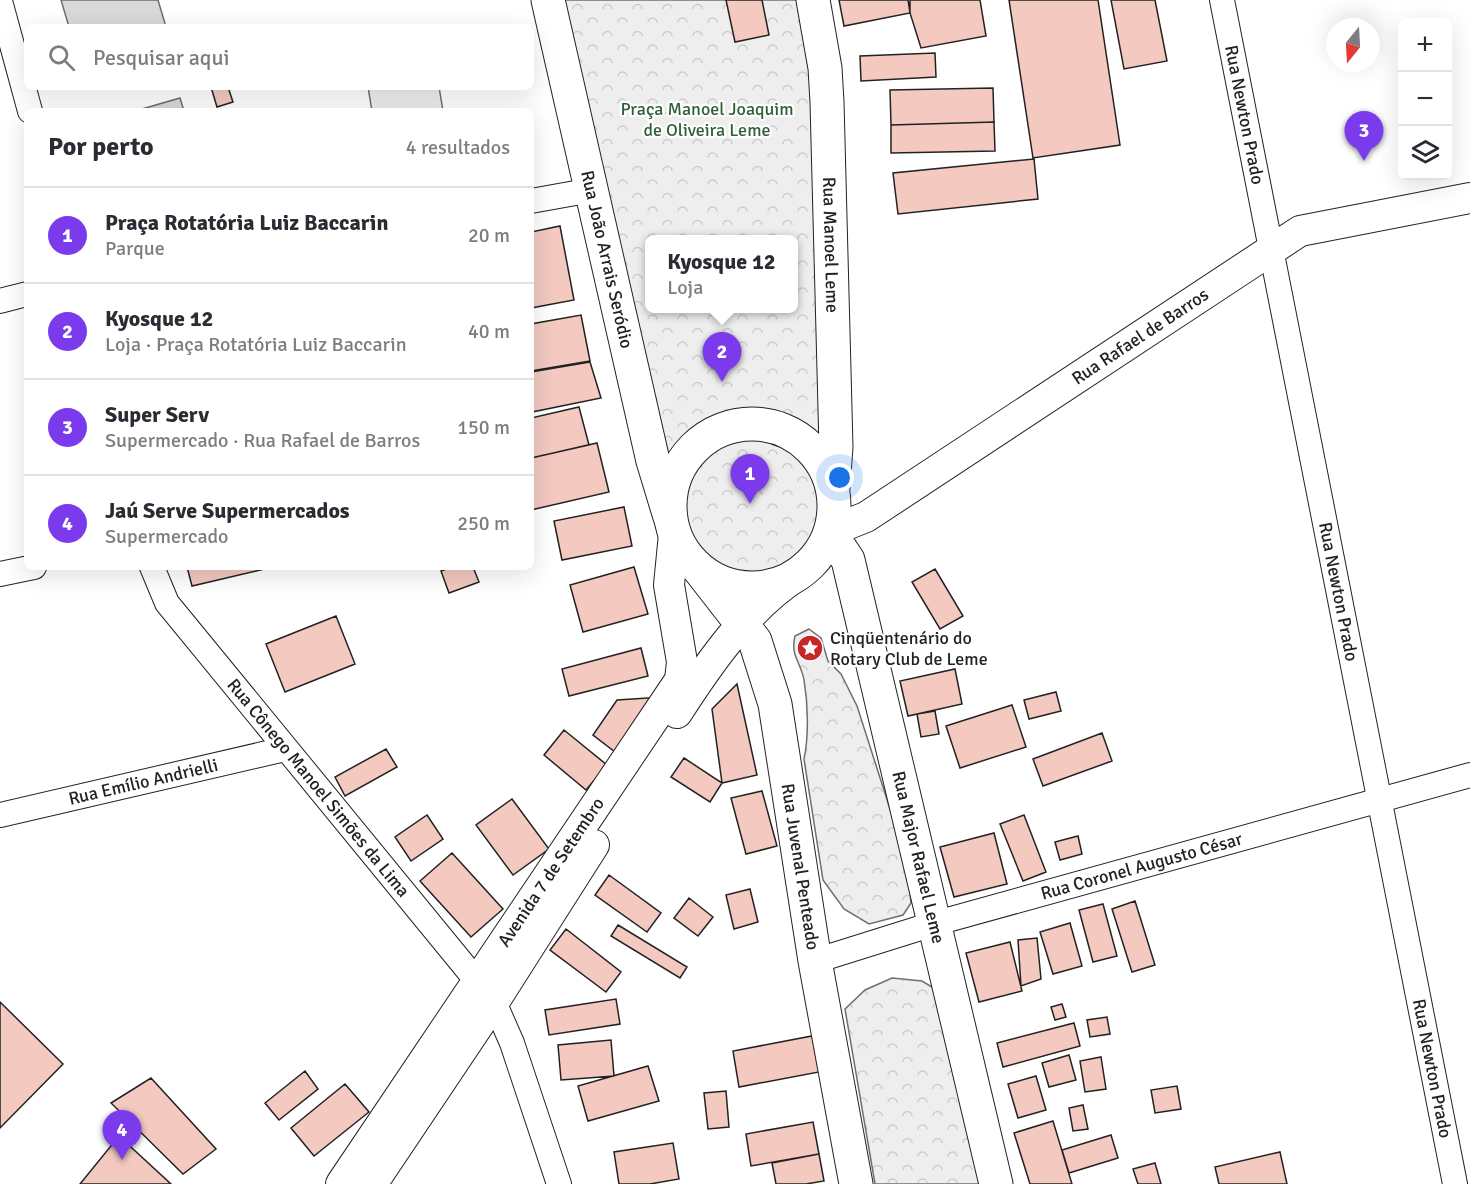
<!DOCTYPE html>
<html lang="pt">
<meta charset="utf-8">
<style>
:root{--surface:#fff;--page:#f7f7f7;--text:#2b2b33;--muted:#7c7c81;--line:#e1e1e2;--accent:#7c3aed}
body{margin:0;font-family:Signika,sans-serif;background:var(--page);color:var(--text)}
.controls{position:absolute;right:18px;top:18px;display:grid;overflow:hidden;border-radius:9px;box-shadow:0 6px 24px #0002}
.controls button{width:54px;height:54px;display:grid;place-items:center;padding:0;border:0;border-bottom:2px solid var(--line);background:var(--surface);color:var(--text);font:30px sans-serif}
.compass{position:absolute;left:1326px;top:18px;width:54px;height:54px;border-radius:50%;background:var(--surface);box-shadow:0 6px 24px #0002;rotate:198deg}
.you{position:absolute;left:840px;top:478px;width:21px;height:21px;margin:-15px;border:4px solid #fff;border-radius:50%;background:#1a73e8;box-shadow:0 0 0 9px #1a73e833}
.badge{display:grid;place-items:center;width:39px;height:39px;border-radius:50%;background:var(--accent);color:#fff;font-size:20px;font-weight:700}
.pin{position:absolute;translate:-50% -50px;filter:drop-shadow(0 2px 3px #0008)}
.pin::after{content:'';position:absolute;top:32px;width:21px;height:18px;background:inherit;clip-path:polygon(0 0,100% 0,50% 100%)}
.popup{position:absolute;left:645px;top:235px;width:153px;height:78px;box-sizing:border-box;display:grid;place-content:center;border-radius:9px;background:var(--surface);filter:drop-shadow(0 2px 4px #0005);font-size:20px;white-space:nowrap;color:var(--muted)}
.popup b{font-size:22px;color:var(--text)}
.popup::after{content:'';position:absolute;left:50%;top:100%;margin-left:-12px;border:12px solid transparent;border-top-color:var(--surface)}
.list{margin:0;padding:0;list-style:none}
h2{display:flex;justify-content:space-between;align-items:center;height:78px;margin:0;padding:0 24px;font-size:26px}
h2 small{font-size:20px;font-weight:400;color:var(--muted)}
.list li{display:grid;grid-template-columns:39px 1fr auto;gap:18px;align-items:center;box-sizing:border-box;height:96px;padding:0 24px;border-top:2px solid var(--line)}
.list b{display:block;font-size:22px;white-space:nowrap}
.list p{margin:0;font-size:20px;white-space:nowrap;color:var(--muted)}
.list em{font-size:20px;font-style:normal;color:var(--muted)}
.icon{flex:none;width:33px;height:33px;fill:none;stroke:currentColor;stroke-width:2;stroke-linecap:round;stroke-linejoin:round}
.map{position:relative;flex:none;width:1470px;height:1184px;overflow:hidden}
.search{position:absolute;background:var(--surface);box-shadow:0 6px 24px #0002;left:24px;top:24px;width:510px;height:66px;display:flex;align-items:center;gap:15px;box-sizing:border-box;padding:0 21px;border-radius:9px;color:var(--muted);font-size:22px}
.panel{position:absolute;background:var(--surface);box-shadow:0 6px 24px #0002;left:24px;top:108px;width:510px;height:462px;border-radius:9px}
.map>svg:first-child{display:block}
</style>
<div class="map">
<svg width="1470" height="1184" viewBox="0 0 1470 1184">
<defs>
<pattern id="park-crowns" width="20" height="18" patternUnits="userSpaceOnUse" patternTransform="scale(1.5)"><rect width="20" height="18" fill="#eee"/><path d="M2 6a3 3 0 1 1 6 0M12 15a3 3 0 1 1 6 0" fill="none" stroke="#ccc"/></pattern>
</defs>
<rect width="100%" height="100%" fill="#fff"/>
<!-- grass -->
<path fill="#eee" stroke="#6f6f6f" stroke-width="1.5" d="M368,87H439L443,111H372Z"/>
<!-- park -->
<path fill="url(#park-crowns)" stroke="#6f6f6f" stroke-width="1.5" fill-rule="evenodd" d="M548,0H811L825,466L807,442L791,430L770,422L747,419L704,434L662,491ZM650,240H794V308H650Z
M682 507a68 68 0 1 1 136 0a68 68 0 1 1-136 0Z
M809,629L821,638L828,661L841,674L857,706L907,862L911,903L903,915L869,924L844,909L823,880L804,759C809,735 808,704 804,680C801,662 790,656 795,636Z
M892,978L922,981L937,990L982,1184H875L845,1009L865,990Z"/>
<!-- water -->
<path fill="#d9d9d9" stroke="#6f6f6f" stroke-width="1.5" d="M61,0H158L166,27H69Z
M180,98L184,111H135Z"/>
<!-- building -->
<path fill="#f3c9c0" stroke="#222" stroke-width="1.5" d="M726,0H762L769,35L735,42Z
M839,0H908L910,13L844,26Z
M910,0H980L986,36L921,48L910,13Z
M1009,0H1098L1120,145L1033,158Z
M1111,0H1155L1167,61L1124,69Z
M935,53L936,77L861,81L860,56Z
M211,87H228L233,102L217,107Z
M993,88L994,122L891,125L890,90Z
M994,122L995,151L891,153V125Z
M1034,159L1038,199L898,214L893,173Z
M560,226L574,300L531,308V232Z
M581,315L590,361L531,371V324Z
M590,362L601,398L532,412L531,372Z
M579,407L589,445L531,458V418Z
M597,443L609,492L531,510V458Z
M624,507L632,546L562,560L554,521Z
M187,567H269V568L192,586Z
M452,567H473L479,582L449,593L441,571Z
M634,567L648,614L583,632L570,585Z
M935,569L963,616L940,629L912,582Z
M336,616L355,664L285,692L266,644Z
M641,648L648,676L569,696L562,669Z
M955,669L962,704L908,716L900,681Z
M737,684L757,775L722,783L712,709Z
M1056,692L1061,711L1029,719L1024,700Z
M663,697L619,755L593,735L617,700Z
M1012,705L1026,747L960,768L946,726Z
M935,711L939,734L921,737L917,714Z
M564,730L607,765L586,790L544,755Z
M1102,733L1112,761L1043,786L1033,759Z
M386,749L397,767L345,796L335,777Z
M684,758L722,783L710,802L671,777Z
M762,791L777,846L746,854L731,798Z
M512,799L549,849L513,875L476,825Z
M427,815L443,839L411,861L395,837Z
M1024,815L1046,872L1023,881L1000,824Z
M994,833L1007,884L954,897L940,847Z
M1078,836L1082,854L1060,860L1055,842Z
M452,853L503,909L471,937L420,881Z
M609,875L661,913L647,932L595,895Z
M750,889L758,922L734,929L726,895Z
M689,898L713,917L698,936L674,918Z
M1135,901L1155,965L1132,972L1112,909Z
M1103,904L1117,956L1093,962L1079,910Z
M1070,923L1082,966L1053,974L1040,932Z
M618,925L687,967L680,978L611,936Z
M566,929L621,972L606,992L550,950Z
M1037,938L1041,979L1021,986L1018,940Z
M1010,942L1022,991L979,1002L966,953Z
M616,999L620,1024L549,1035L545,1010Z
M0,1002L63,1064L0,1128Z
M1062,1004L1066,1017L1055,1020L1051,1007Z
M1107,1017L1110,1034L1090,1037L1087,1020Z
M1074,1023L1080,1046L1003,1067L997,1043Z
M812,1036L819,1072L739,1087L733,1051Z
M611,1040L614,1076L561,1080L558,1045Z
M1069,1055L1076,1080L1049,1087L1042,1063Z
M1101,1057L1106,1089L1085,1092L1080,1061Z
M648,1066L659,1101L588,1121L578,1086Z
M305,1071L318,1089L279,1120L265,1103Z
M1036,1076L1046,1110L1018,1118L1008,1084Z
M151,1078L216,1149L183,1174L111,1103Z
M345,1084L369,1112L314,1156L291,1128Z
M1177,1086L1181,1109L1155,1113L1151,1090Z
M726,1091L729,1127L708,1129L704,1093Z
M1083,1105L1088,1129L1073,1131L1069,1108Z
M1053,1121L1072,1184H1030L1014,1133Z
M813,1122L819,1154L751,1166L746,1134Z
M1111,1135L1118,1158L1069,1173L1062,1150Z
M119,1136L171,1184H80Z
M673,1143L679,1179L650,1184H619L614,1152Z
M1280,1152L1287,1184H1219L1215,1167Z
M819,1154L824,1181L806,1184H776L772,1163Z
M1155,1163L1161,1184H1138L1133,1169Z"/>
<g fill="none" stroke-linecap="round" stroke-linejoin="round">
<defs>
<g id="minor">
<path id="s1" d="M1222,0L1455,1184"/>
<path d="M0,1L30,111"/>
<path d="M531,201L592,190"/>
<path d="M0,301L27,294"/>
<path id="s2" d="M152,567L167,603L494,1002L512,1043L559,1184"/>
<path d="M0,574L34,567"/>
<path id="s3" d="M0,815L285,749"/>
<path id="s4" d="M815,961L933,924L1470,775"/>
</g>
<g id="tertiary">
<path id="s5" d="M831,531L866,517L1300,231L1470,198"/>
<path d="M677,713C709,663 748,607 798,575"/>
<path id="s6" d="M341,1184L680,680L682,662L669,585L674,534"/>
<path d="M372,1184L494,1002L594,845"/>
</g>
<g id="secondary">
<path id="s7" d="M548,0L653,461L670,517"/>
<path id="s8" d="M813,0L825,68L827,102L836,447L833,488"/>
<circle cx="752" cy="506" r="82"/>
<path id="s9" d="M830,533L848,560L996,1184"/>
<path id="s10" d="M699,569L755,641L775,704L815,961L856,1184"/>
</g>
</defs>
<!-- minor casing -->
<use href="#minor" stroke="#222" stroke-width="26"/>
<!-- tertiary casing -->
<use href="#tertiary" stroke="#222" stroke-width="32"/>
<!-- secondary casing -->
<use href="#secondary" stroke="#222" stroke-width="35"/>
<!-- minor -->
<use href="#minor" stroke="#fff" stroke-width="24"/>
<!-- tertiary -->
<use href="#tertiary" stroke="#fff" stroke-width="30"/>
<!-- secondary -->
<use href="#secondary" stroke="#fff" stroke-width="33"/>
</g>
<!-- icons -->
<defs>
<symbol id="sight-disc" viewBox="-11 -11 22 22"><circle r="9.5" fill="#c62828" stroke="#fff"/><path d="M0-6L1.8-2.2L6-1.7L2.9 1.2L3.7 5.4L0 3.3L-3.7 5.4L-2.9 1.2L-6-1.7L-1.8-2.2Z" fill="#fff"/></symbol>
</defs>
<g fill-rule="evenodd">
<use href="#sight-disc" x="795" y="633" width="30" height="30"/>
</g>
<g text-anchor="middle" stroke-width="4.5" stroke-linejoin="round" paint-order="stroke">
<!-- park labels -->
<g font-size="18" fill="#2f5e38" stroke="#fff">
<text x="707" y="115">Praça Manoel Joaquim<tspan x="707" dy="21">de Oliveira Leme</tspan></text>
</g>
<!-- street labels -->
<g font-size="18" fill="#222" stroke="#fff">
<text dy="6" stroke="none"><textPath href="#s1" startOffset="117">Rua Newton Prado</textPath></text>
<text dy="6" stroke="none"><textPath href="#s8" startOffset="246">Rua Manoel Leme</textPath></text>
<text dy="6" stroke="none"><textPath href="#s7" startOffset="266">Rua João Arrais Seródio</textPath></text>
<text dy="6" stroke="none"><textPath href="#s5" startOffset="366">Rua Rafael de Barros</textPath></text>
<text dy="6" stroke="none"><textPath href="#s1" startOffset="603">Rua Newton Prado</textPath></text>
<text dy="6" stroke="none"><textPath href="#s3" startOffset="147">Rua Emílio Andrielli</textPath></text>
<text dy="6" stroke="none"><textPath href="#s2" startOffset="278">Rua Cônego Manoel Simões da Lima</textPath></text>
<text dy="6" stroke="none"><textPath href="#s9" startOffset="338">Rua Major Rafael Leme</textPath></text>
<text dy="6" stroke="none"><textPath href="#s4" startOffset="340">Rua Coronel Augusto César</textPath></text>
<text dy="6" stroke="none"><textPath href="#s10" startOffset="322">Rua Juvenal Penteado</textPath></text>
<text dy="6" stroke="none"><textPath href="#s6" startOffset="376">Avenida 7 de Setembro</textPath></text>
<text dy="6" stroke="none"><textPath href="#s1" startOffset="1089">Rua Newton Prado</textPath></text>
</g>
<!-- poi labels -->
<g font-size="18" fill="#222" stroke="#fff" text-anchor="start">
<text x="830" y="644">Cinqüentenário do<tspan x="830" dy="21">Rotary Club de Leme</tspan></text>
</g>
</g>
</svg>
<div class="controls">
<button>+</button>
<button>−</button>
<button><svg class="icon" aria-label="layers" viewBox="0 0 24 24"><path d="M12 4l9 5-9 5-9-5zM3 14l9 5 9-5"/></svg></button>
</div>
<svg class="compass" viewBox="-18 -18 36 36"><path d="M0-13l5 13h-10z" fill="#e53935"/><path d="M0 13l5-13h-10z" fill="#7c7c81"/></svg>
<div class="you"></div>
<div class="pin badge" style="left:750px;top:504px">1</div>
<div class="pin badge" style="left:722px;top:382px">2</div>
<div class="popup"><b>Kyosque 12</b>Loja</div>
<div class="pin badge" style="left:1364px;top:161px">3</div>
<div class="pin badge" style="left:122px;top:1160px">4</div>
<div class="search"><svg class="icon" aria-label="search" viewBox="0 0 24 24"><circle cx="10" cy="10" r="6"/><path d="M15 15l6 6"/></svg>Pesquisar aqui</div>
<section class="panel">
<h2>Por perto<small>4 resultados</small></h2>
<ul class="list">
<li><span class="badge">1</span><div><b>Praça Rotatória Luiz Baccarin</b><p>Parque</p></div><em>20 m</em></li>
<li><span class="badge">2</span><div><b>Kyosque 12</b><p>Loja · Praça Rotatória Luiz Baccarin</p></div><em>40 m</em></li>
<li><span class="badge">3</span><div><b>Super Serv</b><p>Supermercado · Rua Rafael de Barros</p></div><em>150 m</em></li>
<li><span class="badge">4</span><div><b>Jaú Serve Supermercados</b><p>Supermercado</p></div><em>250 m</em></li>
</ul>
</section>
</div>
